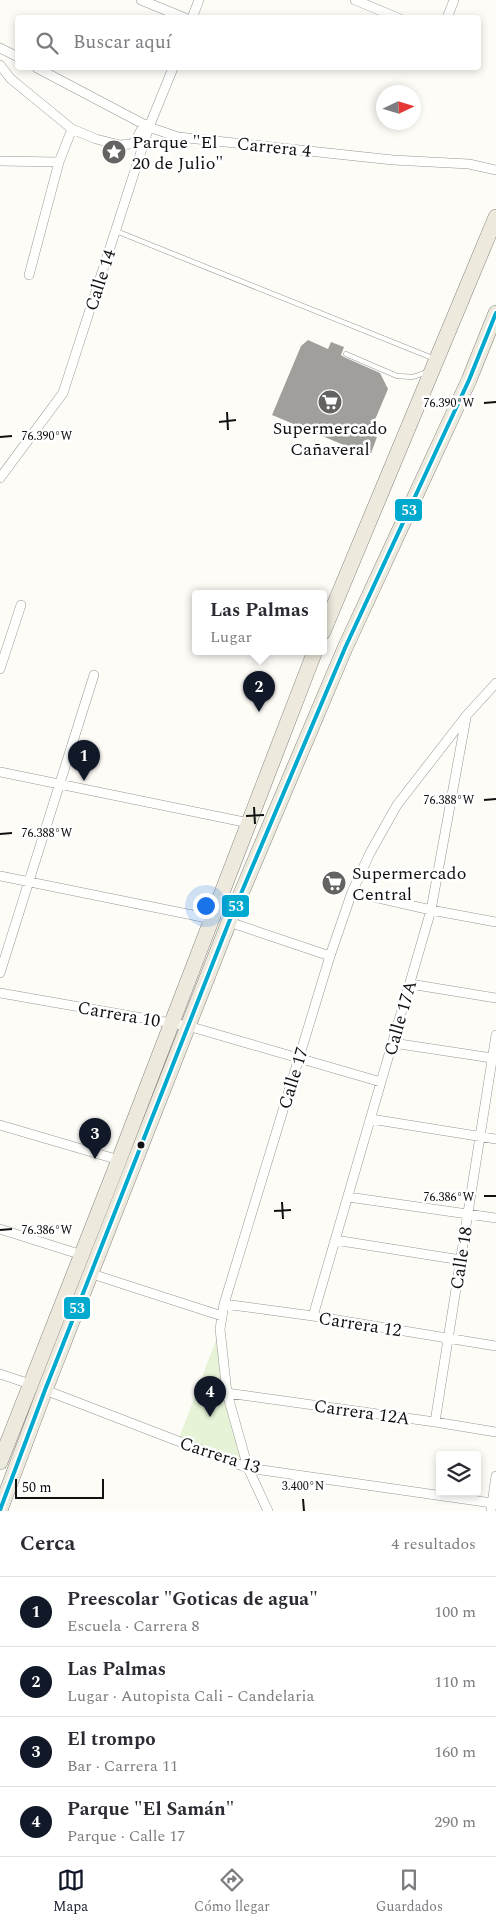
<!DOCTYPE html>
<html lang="es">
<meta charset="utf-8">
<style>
:root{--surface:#fff;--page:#f7f7f7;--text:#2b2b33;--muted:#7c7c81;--line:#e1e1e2;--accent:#111827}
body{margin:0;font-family:Spectral,serif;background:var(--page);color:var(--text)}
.controls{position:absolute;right:15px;bottom:15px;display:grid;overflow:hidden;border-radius:5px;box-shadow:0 2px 8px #0003}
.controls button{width:45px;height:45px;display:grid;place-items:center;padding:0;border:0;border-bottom:1px solid var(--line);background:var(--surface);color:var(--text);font:25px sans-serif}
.compass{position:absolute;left:376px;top:85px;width:45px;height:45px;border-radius:50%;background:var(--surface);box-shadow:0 2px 8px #0003;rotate:86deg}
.scale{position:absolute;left:15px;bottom:12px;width:89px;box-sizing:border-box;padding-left:5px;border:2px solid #111;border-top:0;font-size:14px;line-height:18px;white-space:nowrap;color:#111;-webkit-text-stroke:4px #fff;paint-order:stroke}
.you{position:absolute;left:205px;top:905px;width:18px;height:18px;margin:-12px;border:4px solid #fff;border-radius:50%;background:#1a73e8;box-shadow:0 0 0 8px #1a73e833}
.badge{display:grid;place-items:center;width:32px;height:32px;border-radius:50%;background:var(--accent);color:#fff;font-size:16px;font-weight:700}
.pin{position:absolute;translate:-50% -41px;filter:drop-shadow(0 1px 2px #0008)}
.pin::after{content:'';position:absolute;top:26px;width:18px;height:15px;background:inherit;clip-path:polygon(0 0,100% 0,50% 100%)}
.popup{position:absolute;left:192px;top:590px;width:135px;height:65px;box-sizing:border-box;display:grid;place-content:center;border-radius:5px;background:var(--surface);filter:drop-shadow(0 1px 4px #0005);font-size:16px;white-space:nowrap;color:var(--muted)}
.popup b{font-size:19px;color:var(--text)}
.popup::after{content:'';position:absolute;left:50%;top:100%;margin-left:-10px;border:10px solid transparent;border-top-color:var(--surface)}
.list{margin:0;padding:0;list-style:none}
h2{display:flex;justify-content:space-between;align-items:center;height:65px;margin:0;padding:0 20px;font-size:21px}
h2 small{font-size:16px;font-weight:400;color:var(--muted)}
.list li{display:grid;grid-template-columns:32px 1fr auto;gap:15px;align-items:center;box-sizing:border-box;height:70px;padding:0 20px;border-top:1px solid var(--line)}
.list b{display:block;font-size:19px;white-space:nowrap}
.list p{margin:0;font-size:16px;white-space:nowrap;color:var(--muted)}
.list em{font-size:16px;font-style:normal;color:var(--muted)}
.icon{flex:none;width:28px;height:28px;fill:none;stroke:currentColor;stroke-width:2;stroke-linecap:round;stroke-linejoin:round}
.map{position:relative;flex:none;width:496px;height:1511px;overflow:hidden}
.search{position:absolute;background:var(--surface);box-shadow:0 2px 8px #0003;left:15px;right:15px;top:15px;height:55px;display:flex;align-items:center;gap:12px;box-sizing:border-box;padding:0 18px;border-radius:5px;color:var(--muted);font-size:19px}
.sheet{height:345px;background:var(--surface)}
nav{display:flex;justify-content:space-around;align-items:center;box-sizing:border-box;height:70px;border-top:1px solid var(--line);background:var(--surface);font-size:14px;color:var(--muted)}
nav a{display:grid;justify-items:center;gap:2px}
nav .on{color:var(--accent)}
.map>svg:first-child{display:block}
</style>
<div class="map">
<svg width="496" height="1511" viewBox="0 0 496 1511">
<rect width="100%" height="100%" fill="#fdfcf7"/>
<!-- green -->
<path fill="#e7f3d7" d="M220,1329L227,1393L248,1468L178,1441Z"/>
<!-- building -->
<path fill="#a19f9c" d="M308,340L328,349L331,342L344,347L341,355L344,357L380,373L388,389L369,434L377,437L370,456L272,415L301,346Z"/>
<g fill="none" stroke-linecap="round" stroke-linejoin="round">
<defs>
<path id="lane" d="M116,231L435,359
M346,354L397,376L413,377L427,372"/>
<path id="street" d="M141,0L185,18
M355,0L398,18
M192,18L199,0
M447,18L454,0
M0,48L18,57
M0,65L11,79L72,129L96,139L120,145L131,144L136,140L144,124
M37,68L149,127L178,137L393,160L469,164L496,170
M0,161L59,162
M29,275L59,162L72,129
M0,478L63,393L149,127L173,68
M0,669L21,605
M0,772L249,823
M0,876L212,919
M352,892L431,910L496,922
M229,922L330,956
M0,973L94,675
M410,984L496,998
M0,993L188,1026L381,1082
M393,1043L492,1058
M371,1119L496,1139
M0,1125L119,1160
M348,1197L496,1218
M0,1229L82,1255
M335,1240L461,1260
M92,1274L222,1316
M224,1304L313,1316L496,1346
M313,1316L431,910L466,718
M0,1374L30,1384
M45,1390L248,1468L492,1503
M227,1393L435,1422L496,1432
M435,1422L496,1035
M268,1511L248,1468L227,1393L220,1329L224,1304L330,956L352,892L370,853L397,805L466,716L496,683
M491,1511L496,1476"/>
<path id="primary" d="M323,632L496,217
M0,1462L119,1160L315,651
M0,1510L45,1390L229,922L345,648L469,380L496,313"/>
</defs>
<!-- lane casing -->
<use href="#lane" stroke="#979795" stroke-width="5.5"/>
<!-- street casing -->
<use href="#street" stroke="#979795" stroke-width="10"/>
<!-- primary casing -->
<use href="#primary" stroke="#858482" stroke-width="16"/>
<!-- lane -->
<use href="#lane" stroke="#fffffe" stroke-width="4.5"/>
<!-- street -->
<use href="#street" stroke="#fffffe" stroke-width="9"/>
<!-- primary -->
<use href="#primary" stroke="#ede9dc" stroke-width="15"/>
<defs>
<path id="bus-1" d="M0,1510L45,1390L229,922L345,648L469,380L496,313"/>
</defs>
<!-- bus-1 casing -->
<use href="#bus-1" stroke="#fff" stroke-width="8"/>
<!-- bus-1 -->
<use href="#bus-1" stroke="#00a9ce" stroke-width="4"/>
</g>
<!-- ticks -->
<path fill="none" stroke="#111" stroke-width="2" d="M484,403L496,402M227,412L228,430M219,422L236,420M0,437L12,436M484,800L496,799M254,807L255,824M246,816L264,815M0,834L12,833M484,1196H496M282,1202L283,1219M274,1211L291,1210M0,1230L12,1229M303,1499L304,1511"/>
<!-- icons -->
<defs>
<symbol id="sight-disc" viewBox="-11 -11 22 22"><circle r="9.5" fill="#646362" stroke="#fff"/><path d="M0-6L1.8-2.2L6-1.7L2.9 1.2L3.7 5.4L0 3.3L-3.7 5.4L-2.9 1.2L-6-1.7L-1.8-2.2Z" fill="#fff"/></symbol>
<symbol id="supermarket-disc" viewBox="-11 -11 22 22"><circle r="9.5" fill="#646362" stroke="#fff"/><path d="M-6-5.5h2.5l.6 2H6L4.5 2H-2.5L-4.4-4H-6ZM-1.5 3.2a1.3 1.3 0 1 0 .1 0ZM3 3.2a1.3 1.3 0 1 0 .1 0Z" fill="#fff"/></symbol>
</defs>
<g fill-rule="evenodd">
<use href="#sight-disc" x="100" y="138" width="28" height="28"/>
<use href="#supermarket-disc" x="316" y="388" width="28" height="28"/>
<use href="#supermarket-disc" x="320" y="869" width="28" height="28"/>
</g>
<!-- markers -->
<circle fill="#111" stroke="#fff" stroke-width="2" cx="141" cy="1145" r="4.5"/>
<g text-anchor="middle" stroke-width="5" stroke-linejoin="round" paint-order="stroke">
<!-- poi labels -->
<g font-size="18" fill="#111" stroke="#fff" text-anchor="start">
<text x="132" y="148">Parque "El<tspan x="132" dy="21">20 de Julio"</tspan></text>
<text x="330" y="434" text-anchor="middle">Supermercado<tspan x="330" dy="21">Cañaveral</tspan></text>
<text x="352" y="879">Supermercado<tspan x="352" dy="21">Central</tspan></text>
</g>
<!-- street labels -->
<g font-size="18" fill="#111" stroke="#fff">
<text transform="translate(274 147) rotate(6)" y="6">Carrera 4</text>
<text transform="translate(100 280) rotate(-72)" y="6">Calle 14</text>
<text transform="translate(119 1014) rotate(10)" y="6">Carrera 10</text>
<text transform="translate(400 1018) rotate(-74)" y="6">Calle 17A</text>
<text transform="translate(293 1078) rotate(-73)" y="6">Calle 17</text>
<text transform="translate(461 1258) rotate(-81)" y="6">Calle 18</text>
<text transform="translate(360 1324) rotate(9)" y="6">Carrera 12</text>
<text transform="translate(362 1412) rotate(8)" y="6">Carrera 12A</text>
<text transform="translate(220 1455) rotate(18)" y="6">Carrera 13</text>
</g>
</g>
<g font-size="12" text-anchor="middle" fill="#111" stroke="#fff" stroke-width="5" stroke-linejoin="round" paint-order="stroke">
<text x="449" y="407">76.390°W</text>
<text x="47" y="440">76.390°W</text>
<text x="449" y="804">76.388°W</text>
<text x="47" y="837">76.388°W</text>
<text x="449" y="1201">76.386°W</text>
<text x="47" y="1234">76.386°W</text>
<text x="303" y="1490">3.400°N</text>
</g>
<g stroke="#fff" stroke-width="2">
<rect x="394" y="498" width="29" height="24" rx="5" fill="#00a9ce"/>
<rect x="221" y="894" width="29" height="24" rx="5" fill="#00a9ce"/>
<rect x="63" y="1296" width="28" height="24" rx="5" fill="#00a9ce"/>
</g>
<g font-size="14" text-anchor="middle" font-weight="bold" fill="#fff">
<text x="409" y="515">53</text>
<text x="236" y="911">53</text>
<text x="77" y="1313">53</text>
</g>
</svg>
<div class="controls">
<button><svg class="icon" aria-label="layers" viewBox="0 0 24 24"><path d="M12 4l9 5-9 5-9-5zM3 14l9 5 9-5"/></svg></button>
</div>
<svg class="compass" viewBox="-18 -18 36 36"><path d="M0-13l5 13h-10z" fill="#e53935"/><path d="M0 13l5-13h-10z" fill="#7c7c81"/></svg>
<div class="scale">50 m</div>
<div class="you"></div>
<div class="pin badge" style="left:84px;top:781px">1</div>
<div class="pin badge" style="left:259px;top:712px">2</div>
<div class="popup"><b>Las Palmas</b>Lugar</div>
<div class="pin badge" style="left:95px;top:1159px">3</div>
<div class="pin badge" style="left:210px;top:1417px">4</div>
<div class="search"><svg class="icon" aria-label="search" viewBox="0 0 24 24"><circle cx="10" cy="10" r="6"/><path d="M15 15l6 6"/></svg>Buscar aquí</div>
</div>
<section class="sheet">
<h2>Cerca<small>4 resultados</small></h2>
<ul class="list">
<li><span class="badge">1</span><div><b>Preescolar &quot;Goticas de agua&quot;</b><p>Escuela · Carrera 8</p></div><em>100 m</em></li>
<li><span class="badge">2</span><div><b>Las Palmas</b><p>Lugar · Autopista Cali - Candelaria</p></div><em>110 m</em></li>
<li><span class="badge">3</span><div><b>El trompo</b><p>Bar · Carrera 11</p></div><em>160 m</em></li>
<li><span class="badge">4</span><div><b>Parque &quot;El Samán&quot;</b><p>Parque · Calle 17</p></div><em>290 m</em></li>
</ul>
</section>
<nav>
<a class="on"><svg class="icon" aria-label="map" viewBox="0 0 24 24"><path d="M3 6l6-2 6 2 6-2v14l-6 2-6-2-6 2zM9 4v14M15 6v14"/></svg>Mapa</a>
<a><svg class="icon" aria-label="directions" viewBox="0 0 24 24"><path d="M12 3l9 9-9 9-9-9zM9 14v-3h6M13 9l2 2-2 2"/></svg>Cómo llegar</a>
<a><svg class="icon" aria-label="saved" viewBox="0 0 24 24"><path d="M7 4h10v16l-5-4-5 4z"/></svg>Guardados</a>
</nav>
